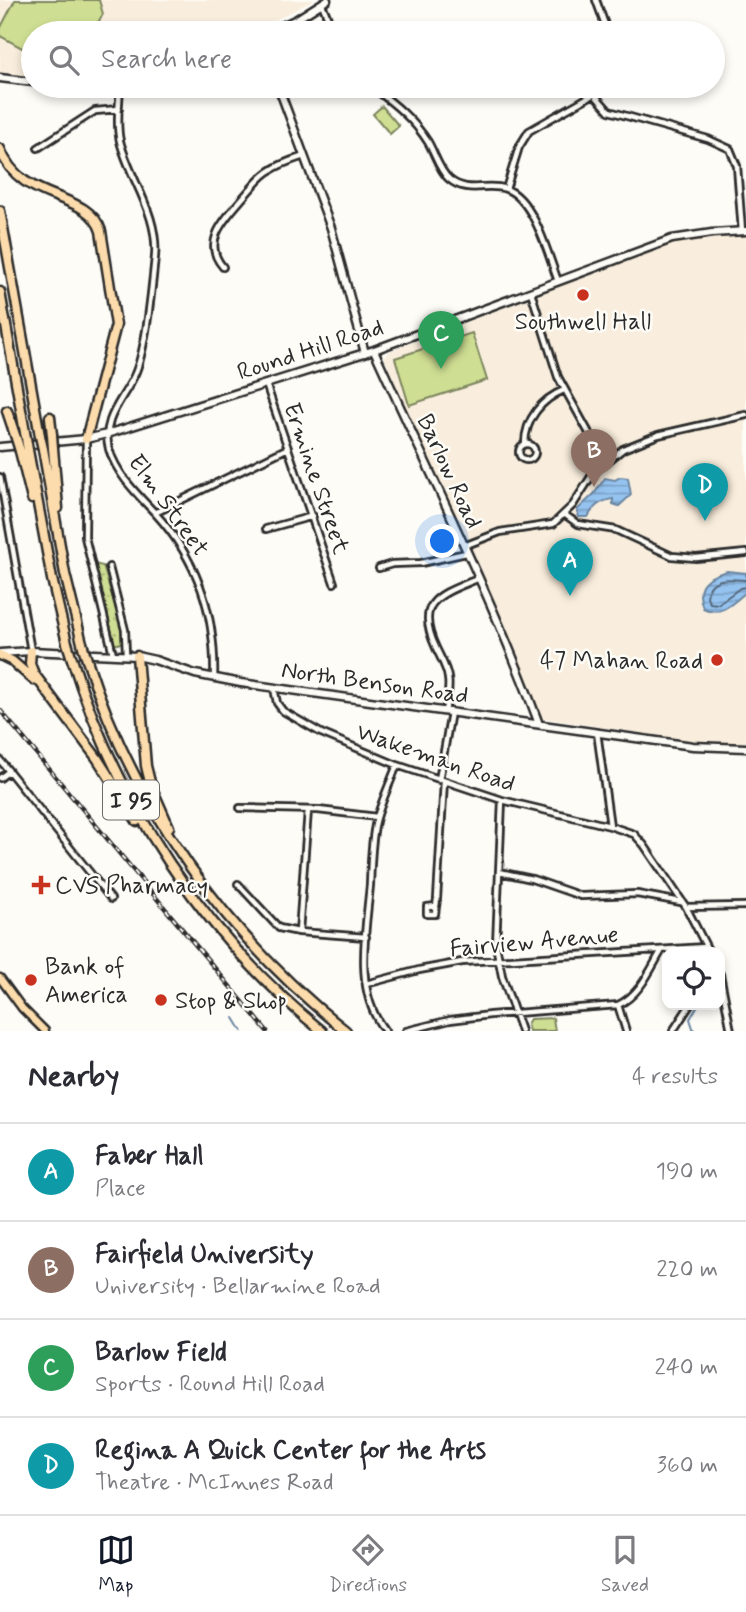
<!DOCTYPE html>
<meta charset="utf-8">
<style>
:root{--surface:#fff;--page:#f7f7f7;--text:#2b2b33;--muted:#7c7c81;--line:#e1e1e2;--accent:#111827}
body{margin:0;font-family:Mynerve,sans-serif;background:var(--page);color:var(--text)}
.controls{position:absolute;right:21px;bottom:21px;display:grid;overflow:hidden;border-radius:14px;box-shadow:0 4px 10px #0003}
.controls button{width:63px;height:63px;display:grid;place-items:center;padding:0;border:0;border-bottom:2px solid var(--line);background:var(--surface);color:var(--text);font:35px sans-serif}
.you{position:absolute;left:443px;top:542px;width:24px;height:24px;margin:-18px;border:5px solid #fff;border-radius:50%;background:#1a73e8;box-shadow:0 0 0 10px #1a73e833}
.badge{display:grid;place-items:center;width:46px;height:46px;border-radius:50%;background:var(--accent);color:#fff;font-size:23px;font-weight:700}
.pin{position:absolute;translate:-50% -58px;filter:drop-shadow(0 2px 4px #0008)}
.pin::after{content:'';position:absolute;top:37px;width:24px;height:21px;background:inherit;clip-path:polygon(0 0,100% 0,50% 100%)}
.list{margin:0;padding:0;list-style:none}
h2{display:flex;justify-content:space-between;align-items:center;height:91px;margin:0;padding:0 28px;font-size:30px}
h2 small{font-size:23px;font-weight:400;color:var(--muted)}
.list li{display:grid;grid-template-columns:46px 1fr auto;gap:21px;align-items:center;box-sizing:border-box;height:98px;padding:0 28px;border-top:2px solid var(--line)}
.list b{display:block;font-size:26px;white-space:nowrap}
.list p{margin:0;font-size:23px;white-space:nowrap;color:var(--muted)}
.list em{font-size:23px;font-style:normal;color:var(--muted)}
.icon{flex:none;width:38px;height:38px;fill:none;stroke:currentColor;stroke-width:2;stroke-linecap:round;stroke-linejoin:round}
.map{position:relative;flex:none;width:746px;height:1031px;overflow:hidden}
.search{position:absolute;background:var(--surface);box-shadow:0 4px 10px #0003;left:21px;right:21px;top:21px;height:77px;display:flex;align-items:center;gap:18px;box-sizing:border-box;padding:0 24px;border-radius:38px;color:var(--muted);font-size:26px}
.sheet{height:483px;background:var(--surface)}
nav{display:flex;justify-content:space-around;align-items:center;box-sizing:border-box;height:98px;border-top:2px solid var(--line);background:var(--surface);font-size:19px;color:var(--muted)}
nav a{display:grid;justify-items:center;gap:4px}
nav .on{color:var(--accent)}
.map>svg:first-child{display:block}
</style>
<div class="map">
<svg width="746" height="1031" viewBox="0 0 746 1031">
<defs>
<pattern id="park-dots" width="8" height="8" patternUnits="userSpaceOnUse" patternTransform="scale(1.75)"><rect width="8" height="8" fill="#cede92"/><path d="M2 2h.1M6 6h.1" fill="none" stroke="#b1bf7e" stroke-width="1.8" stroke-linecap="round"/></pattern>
<pattern id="water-rules" width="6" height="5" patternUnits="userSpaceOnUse" patternTransform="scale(1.75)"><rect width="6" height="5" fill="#95c3f0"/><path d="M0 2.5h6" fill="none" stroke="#7a9fc3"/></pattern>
</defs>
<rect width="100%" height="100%" fill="#fdfcf7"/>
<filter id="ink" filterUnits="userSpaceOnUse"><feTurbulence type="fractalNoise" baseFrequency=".0143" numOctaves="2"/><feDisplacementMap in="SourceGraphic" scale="14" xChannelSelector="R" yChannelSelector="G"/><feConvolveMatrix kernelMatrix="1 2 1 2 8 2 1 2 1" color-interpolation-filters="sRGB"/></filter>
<g filter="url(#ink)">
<!-- built -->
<path fill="#f9eedd" d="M0,0H314L250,33H33V77L0,73Z
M746,233V744L691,741L542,718L384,357L390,351L675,242Z"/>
<!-- grass -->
<path fill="#cede92" stroke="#7c845e" stroke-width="2" d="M15,0H99L103,14L92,33H33V54L0,36V29Z
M382,106L399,126L390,134L373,114Z
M472,333L487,380L409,405L395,358Z
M553,1018L555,1031H529L527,1024L530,1019Z"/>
<!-- park -->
<path fill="url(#park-dots)" stroke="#7c845e" stroke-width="2" d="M94,564L103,566L122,628L123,642L115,645Z"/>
<!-- water -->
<path fill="url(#water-rules)" stroke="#6b86a1" stroke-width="2" d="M620,477L628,478L631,495L619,506L613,504V499C600,501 594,506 588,517H579L577,510L594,494L605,478L615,480Z
M727,571L746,573V592C733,603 721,617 703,608C694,584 706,577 727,571Z"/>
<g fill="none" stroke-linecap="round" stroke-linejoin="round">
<!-- shore -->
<path stroke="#55687a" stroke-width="2" d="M746,580C730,579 709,575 707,597L710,603L718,604L740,588L746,587"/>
<!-- stream -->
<path stroke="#6b86a1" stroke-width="2" d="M234,1018L242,1031
M694,1031L690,1019L698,1005"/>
<defs>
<path id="street" d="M596,0L608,33
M322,4L334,33
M371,86C393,103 413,118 428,142C435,154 439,170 449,179C468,195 487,182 506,189C534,199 548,255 558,281
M120,88C119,105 116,124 120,141C130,180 159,214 155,257C152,286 146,352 134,376C123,400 101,419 109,449C117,475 137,494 155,513C198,560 216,614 214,678
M594,94L609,111L708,139L730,149L737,166L742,231
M38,148L95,111L119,109
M506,189L519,147L529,131L594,94L600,86
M223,267C201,242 225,219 241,200C250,190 258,179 268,172C279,164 292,160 304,156
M531,292L558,377L594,442L607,461
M266,384L334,583
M86,439L85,537L113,654
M519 452a8 8 0 1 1 16 0a8 8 0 1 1-16 0Z
M525,444C525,419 542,399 564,390
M0,477L31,651
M155,513L288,448
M564,514L578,524L616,530L672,556L696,558L746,553
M266,529L313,516
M464,546L500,532L553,524L573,505L594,472L623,449L658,435L746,415
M109,567L125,630L126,654
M379,568L392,564L421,563L466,553
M274,688L277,703L283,711L321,733L397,765L502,800L610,826L634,834L644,845L686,907L709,952
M445,711C447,701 450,689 448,678C447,668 440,657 436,648C414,601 439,595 477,579
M597,732L610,826
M0,760L111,899
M0,778L9,771
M439,780L451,712
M502,800L496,945L502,976L521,1031
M240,808L318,810L377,817
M499,872L532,879L581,896L637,894L681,902
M238,884L279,928L299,932L366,937
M436,906L427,907V914H435L437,899L444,781
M686,907L746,906
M299,932L308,810
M720,974L731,1031
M366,984L419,970L462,962L706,947
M618,1005L626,1031
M385,1031C353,991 366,931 370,885C371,864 371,841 376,821C381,802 390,783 397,765
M406,1031L450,1020L490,1015L618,1005C640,995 650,970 662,950
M673,1031L690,1005"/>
<path id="secondary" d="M267,33L297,19L327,0
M0,78L33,82
M60,86L90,89L133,86
M278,86L331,228L365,353
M374,350C430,474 492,597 539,724
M0,447L86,439L107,434L374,350L672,239L712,233L746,231
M0,653L31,651L137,656L155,660L195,674L241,683L693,746L746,748"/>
<path id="primary" d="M0,978L22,1008L45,1031"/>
<path id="highway" d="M0,149C21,205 87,189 101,231L116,325L86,439
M0,211L40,436
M0,292L26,438
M7,411L16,438
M50,417L52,435
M53,448L58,508
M43,449L65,574L82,643
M28,450L52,579L67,643
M20,451L32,499
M31,651L30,664L34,674L97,758L137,821
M0,655L12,661L34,680
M137,656L146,766L151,786L169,827
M72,659C117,803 204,936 322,1031
M87,660C134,807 225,936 346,1031"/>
</defs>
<!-- street casing -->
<use href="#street" stroke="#2b2b2b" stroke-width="10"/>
<!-- secondary casing -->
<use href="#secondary" stroke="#2b2b2b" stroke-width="11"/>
<!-- primary casing -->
<use href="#primary" stroke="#2b2b2b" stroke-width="11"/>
<!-- highway casing -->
<use href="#highway" stroke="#2b2b2b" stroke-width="13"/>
<!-- street -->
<use href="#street" stroke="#fdfcf7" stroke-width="4.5"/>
<!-- secondary -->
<use href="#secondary" stroke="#fdfcf7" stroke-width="6"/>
<!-- primary -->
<use href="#primary" stroke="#fcdcac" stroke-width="6"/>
<!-- highway -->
<use href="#highway" stroke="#fcdcac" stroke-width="8"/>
<defs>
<path id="rail" d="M0,710L267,1031"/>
</defs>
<!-- rail casing -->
<use href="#rail" stroke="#2b2b2b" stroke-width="4.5"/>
<!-- rail -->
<use href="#rail" stroke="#fdfcf7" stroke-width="2" stroke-dasharray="5" stroke-linecap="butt"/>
<defs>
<path id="highway-bridge" d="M52,435L53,448
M40,436L43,449
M16,438L20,451
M26,438L28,450
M67,643L72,659
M82,643L87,660"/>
</defs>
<!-- highway-bridge casing -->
<use href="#highway-bridge" stroke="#2b2b2b" stroke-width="13" stroke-linecap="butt"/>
<!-- highway-bridge -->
<use href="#highway-bridge" stroke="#fcdcac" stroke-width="8"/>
</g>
</g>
<!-- markers -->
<g fill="#c8321e" stroke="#fdfcf7" stroke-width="2.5">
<circle cx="583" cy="295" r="7"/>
<circle cx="717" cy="660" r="7"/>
<path d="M37.5 874.5h7v7h7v7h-7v7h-7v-7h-7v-7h7z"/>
<circle cx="31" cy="980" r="7"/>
<circle cx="161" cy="1000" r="7"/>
</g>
<g text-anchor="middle" stroke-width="5" stroke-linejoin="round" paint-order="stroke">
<!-- shield labels -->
<rect fill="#fdfcf7" stroke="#6a6a68" stroke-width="2" x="103" y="780.5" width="56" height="39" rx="5"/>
<g font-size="23" font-weight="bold" fill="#2b2b2b">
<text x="131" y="808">I 95</text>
</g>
<!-- poi labels -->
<g font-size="24" fill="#2b2b2b" stroke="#fdfcf7" text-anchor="start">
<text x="583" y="329" text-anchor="middle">Southwell Hall</text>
<text x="703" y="668" text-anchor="end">47 Mahan Road</text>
<text x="55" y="893">CVS Pharmacy</text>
<text x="45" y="974">Bank of<tspan x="45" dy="28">America</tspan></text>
<text x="175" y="1008">Stop &amp; Shop</text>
</g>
<!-- street labels -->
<g font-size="24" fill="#2b2b2b" stroke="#fdfcf7">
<text transform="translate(310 349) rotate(-18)" y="8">Round Hill Road</text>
<text transform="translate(450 471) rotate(65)" y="8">Barlow Road</text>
<text transform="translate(317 478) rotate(71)" y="8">Ermine Street</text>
<text transform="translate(169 505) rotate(54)" y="8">Elm Street</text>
<text transform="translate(375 682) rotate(8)" y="8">North Benson Road</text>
<text transform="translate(436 757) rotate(19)" y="8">Wakeman Road</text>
<text transform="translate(534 941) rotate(-5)" y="8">Fairview Avenue</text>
</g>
</g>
</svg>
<div class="controls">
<button><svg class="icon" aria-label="locate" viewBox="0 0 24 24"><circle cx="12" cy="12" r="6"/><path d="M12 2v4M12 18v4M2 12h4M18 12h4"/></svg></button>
</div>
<div class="you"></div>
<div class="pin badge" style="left:570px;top:596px;background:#0f9aa8">A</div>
<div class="pin badge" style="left:594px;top:487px;background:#8d6e63">B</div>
<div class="pin badge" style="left:441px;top:369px;background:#2e9e5b">C</div>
<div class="pin badge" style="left:705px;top:521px;background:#0f9aa8">D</div>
<div class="search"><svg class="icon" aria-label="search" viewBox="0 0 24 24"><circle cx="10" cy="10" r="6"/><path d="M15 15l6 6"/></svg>Search here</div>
</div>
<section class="sheet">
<h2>Nearby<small>4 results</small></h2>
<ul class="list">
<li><span class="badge" style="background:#0f9aa8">A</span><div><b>Faber Hall</b><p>Place</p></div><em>190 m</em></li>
<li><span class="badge" style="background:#8d6e63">B</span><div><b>Fairfield University</b><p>University · Bellarmine Road</p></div><em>220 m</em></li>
<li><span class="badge" style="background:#2e9e5b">C</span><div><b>Barlow Field</b><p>Sports · Round Hill Road</p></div><em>240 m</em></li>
<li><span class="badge" style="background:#0f9aa8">D</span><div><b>Regina A Quick Center for the Arts</b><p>Theatre · McInnes Road</p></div><em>360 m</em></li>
</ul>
</section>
<nav>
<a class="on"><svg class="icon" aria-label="map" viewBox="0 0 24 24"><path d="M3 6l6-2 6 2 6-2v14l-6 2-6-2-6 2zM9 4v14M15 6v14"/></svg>Map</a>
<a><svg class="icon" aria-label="directions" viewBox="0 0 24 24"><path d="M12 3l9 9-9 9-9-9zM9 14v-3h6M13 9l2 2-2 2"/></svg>Directions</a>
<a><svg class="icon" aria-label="saved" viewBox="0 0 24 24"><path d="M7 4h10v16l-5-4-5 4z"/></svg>Saved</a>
</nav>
